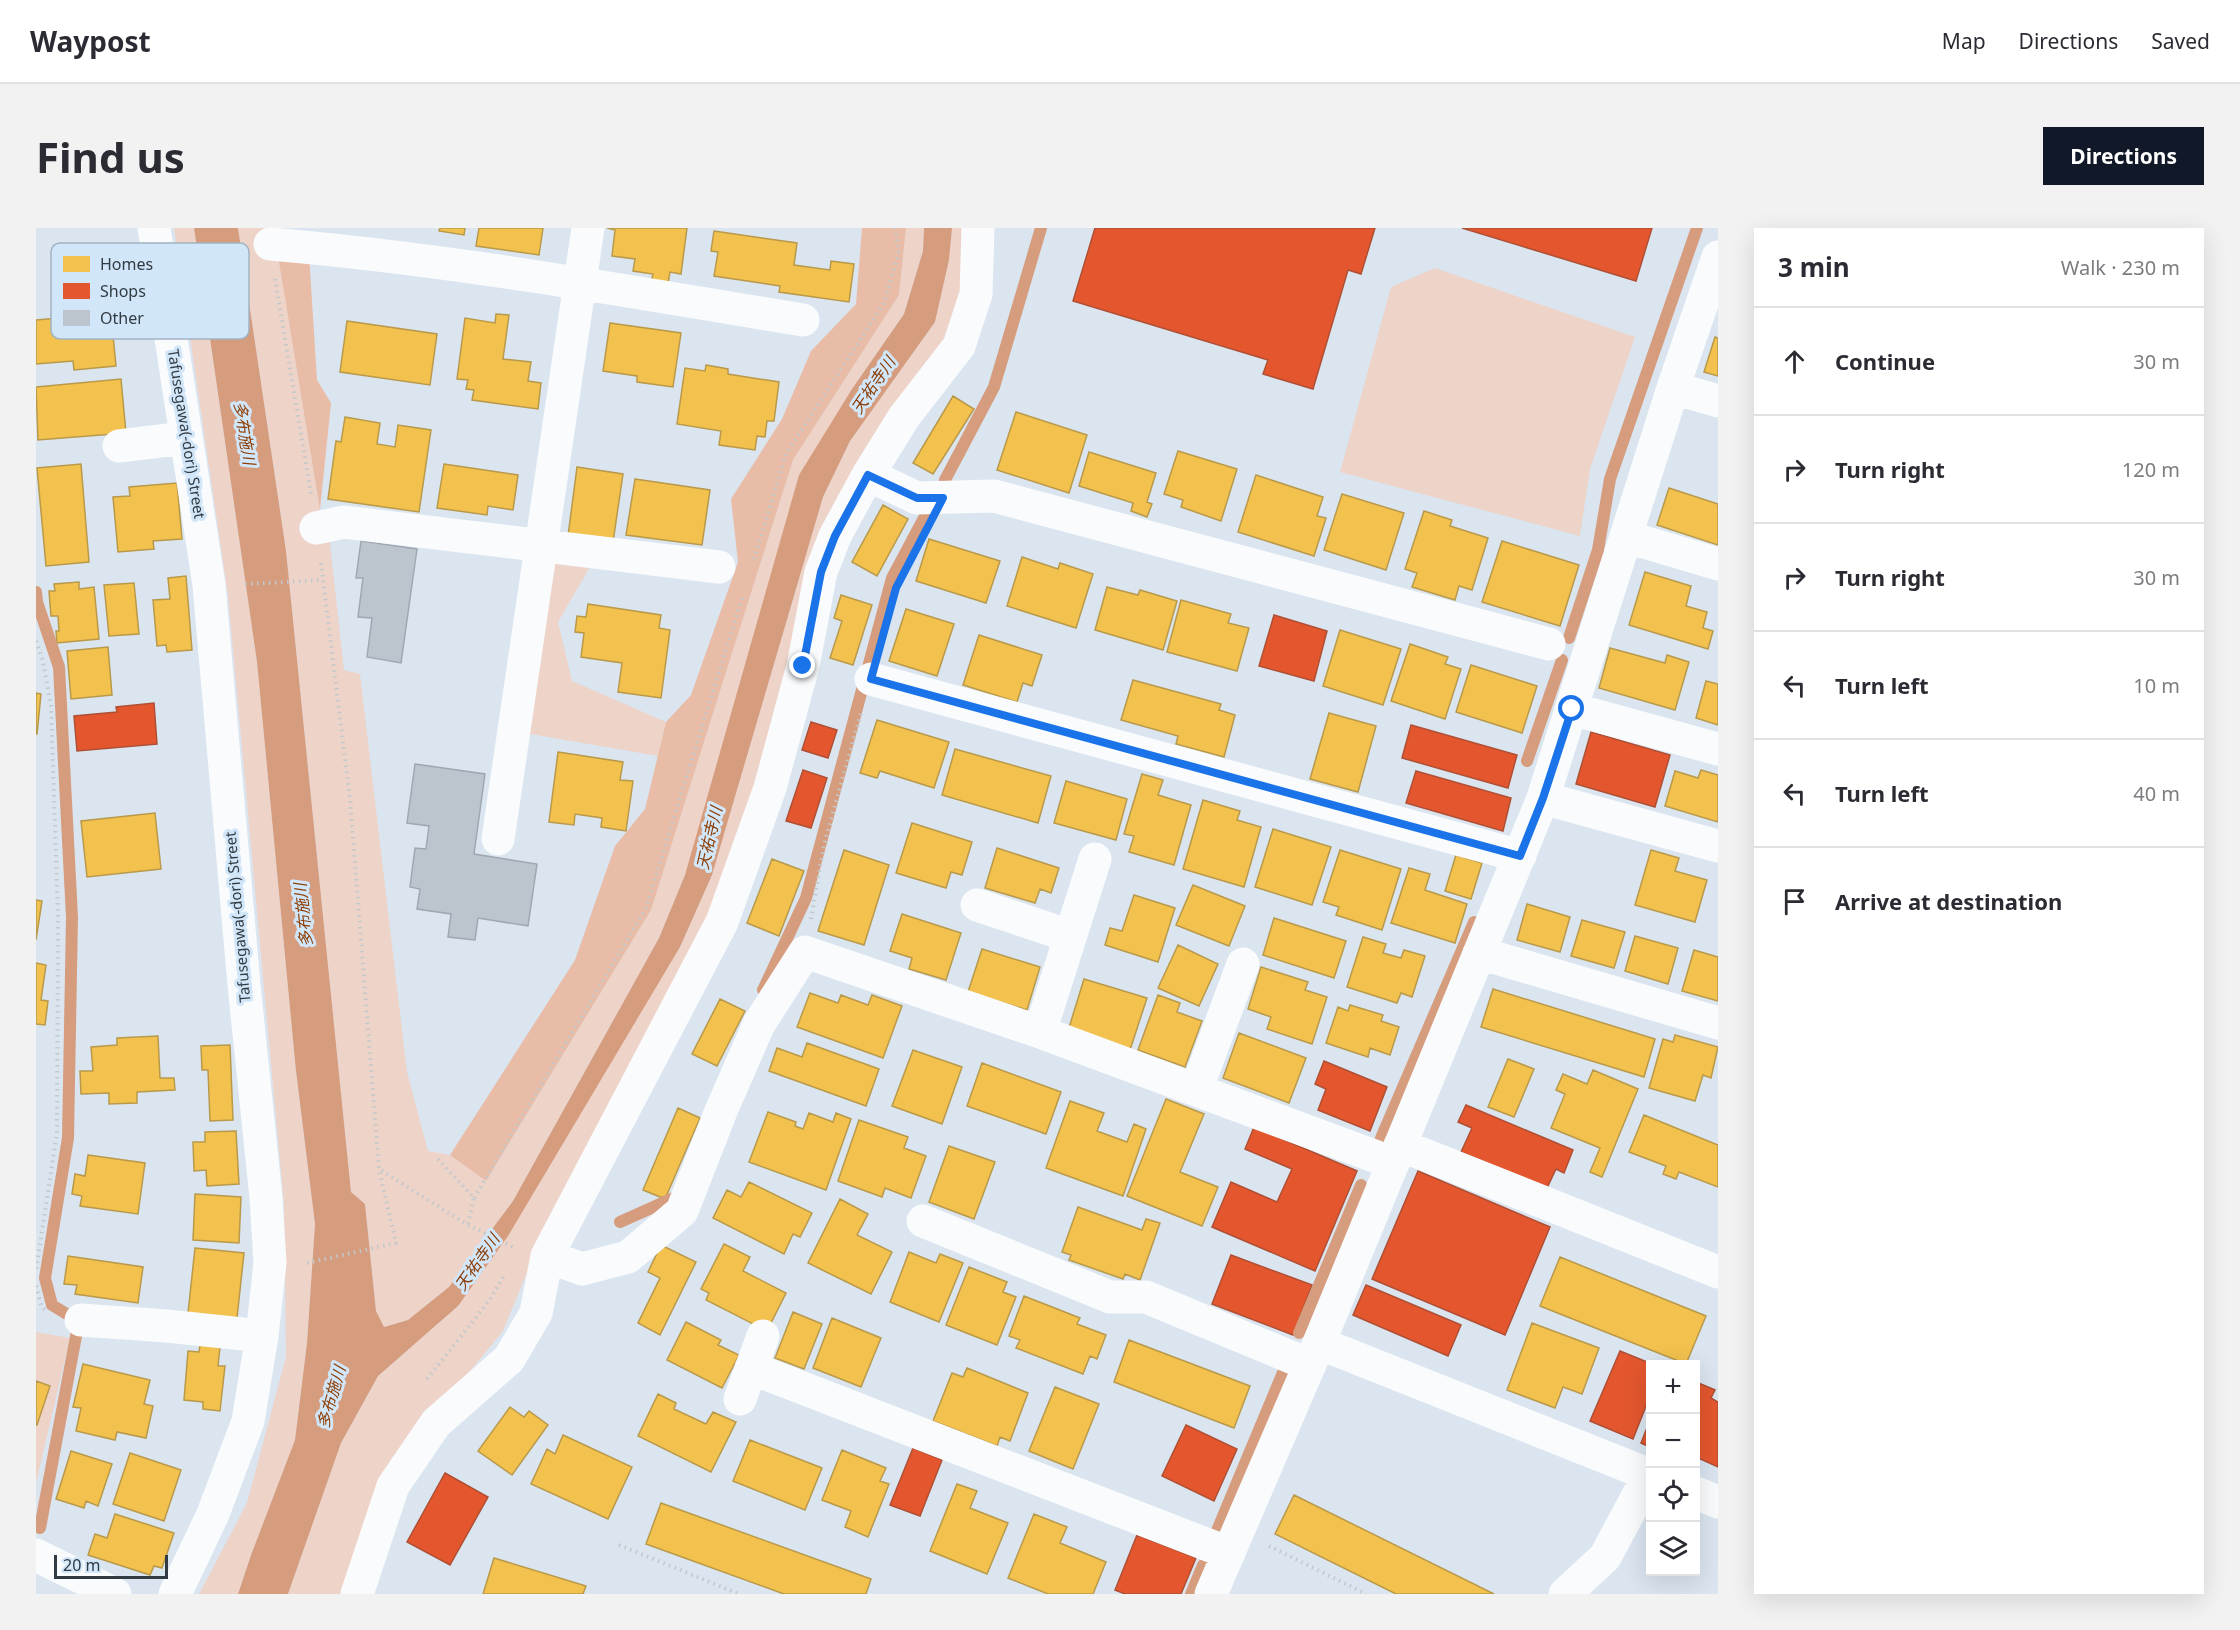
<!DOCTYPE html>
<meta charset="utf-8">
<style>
:root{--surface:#fff;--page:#f2f2f3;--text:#2b2b33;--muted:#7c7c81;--line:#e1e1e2;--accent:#111827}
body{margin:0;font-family:"Noto Sans","Noto Sans JP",sans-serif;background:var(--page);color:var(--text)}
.controls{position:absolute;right:18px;bottom:18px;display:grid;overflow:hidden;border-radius:0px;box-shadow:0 6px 24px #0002}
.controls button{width:54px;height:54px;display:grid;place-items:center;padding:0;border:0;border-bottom:2px solid var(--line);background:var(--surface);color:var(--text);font:30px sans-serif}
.scale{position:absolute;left:18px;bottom:15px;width:114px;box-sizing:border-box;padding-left:6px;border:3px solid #333b42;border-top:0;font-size:16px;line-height:21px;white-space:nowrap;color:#333b42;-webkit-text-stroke:4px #d1e6f9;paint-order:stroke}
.stop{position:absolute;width:18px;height:18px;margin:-14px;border:4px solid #1a73e8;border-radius:50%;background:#fff}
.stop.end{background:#1a73e8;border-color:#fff;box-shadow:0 2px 6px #0008}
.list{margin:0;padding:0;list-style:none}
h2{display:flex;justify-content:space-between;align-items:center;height:78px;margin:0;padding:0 24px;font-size:26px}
h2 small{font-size:20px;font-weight:400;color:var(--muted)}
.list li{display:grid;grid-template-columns:39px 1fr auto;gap:18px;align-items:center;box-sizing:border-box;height:108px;padding:0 24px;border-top:2px solid var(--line)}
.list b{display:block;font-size:22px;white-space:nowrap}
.list em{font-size:20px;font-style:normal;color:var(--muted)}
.icon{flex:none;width:33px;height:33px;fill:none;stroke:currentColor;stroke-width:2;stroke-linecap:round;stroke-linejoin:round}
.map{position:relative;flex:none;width:1682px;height:1366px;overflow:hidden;border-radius:0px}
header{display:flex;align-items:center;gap:36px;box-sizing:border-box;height:84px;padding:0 30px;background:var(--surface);border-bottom:2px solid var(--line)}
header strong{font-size:28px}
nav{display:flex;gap:33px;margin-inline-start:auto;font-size:21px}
.intro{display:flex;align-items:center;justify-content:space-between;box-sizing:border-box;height:144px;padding:0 36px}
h1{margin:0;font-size:42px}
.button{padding:15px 27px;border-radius:0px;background:var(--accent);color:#fff;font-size:21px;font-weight:700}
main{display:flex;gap:36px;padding:0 36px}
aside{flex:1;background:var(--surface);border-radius:0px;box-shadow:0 6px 24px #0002}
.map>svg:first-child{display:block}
</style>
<header>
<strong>Waypost</strong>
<nav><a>Map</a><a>Directions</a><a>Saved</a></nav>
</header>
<div class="intro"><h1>Find us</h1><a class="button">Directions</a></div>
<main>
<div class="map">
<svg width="1682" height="1366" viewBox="0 0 1682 1366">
<rect width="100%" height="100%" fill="#dae5f0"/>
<!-- green -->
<path fill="#eed3c9" d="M138,0H158L221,434L260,843L279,996L271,1115L259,1212L215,1327L202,1366H163L211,1275L250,1129L248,977L192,368Z
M202,0H241L242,28L284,282L293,307L308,442L324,446L371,844L392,923L414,927L450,953L615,682L757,232L863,67L870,0H888L887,23L868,86L816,161L649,647L623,710L477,973L413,1059L372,1092L347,1099L340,1083L329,976L315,964L250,323Z
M916,0H929L928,52L906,117L849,192L750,462L679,695L509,1001L467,1103L344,1253L308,1366H252L305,1215L342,1148L422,1078L644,719L676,647L787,269L814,213L899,94L913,32Z
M1399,40L1599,109L1554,241L1544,308L1304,244L1355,59Z
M515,329L557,334L522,394L536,453L630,494L622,528L489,505Z
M0,1104L34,1110L0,1255Z"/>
<!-- forest -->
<path fill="#e9bca7" d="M826,0H870L863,67L757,232L615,682L450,953L414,927L539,732L579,618L609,581L630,494L655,467L702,334L695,271L746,191L775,123L820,76Z
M273,26L281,152L295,175L284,282L242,28Z"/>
<!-- water -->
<path fill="#d69c7e" d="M158,0H202L250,323L315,964L329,976L340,1083L348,1099L372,1092L413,1059L477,973L623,710L649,647L763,247L816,161L868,86L887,23L888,0H916L913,32L899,94L814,213L787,269L676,647L644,719L472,1008L422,1078L342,1148L305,1215L252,1366H202L215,1327L259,1212L271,1115L279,996L260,843L221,434Z"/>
<!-- homes -->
<path fill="#f2c14e" stroke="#b9994a" stroke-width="1.5" d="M404,0H429L428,7L403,3Z
M443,0H507L503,27L440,18Z
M571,0H651L645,46L634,44L632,56L615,54L617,46L597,43L599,31L576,28L579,2Z
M678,3L761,15L758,37L794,42L795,33L818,36L813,74L743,64L744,58L678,48L682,24L675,23Z
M67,86V98L76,97L80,138L38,142L37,133L0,136V92Z
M460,86L473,87L467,131L495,134L492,153L505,155L502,181L436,172L438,162L430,161L432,152L421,151L429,90L459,95Z
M311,93L401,106L394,157L304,144Z
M574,95L645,105L637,159L601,154V148L567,143Z
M1679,109L1682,110V148L1668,144Z
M670,137L692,141V146L743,154L738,193H731L729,209L721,208L719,222L683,217L685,203L641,196L649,140L669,143Z
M85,151L90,205L2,212L0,159Z
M917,168L938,181L897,246L877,235Z
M980,184L1051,207L1033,265L961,242Z
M309,189L344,195L341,216L359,219L362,197L395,202L383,284L292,271L300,213L305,214Z
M1142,223L1201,241L1185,293L1145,279L1147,272L1128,266Z
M1053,224L1120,245L1111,274L1116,276L1111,289L1095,283L1097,275L1043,258Z
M45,236L53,334L10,338L1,240Z
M408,236L482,247L477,282L452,278L451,287L401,280Z
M541,239L587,246L577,314L532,308Z
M1220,247L1287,269L1281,288L1290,290L1278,328L1202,304Z
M599,251L674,262L666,317L590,307Z
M141,255L146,311L117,313L118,321L82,324L77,269L94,268L93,259Z
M1633,260L1682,276V317L1621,297Z
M1306,266L1368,285L1350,342L1288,322Z
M847,277L872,291L841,348L816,334Z
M1388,283L1416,292L1414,298L1452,310L1436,362L1423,358L1419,372L1376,359L1381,345L1369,341Z
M893,311L964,333L950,375L880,353Z
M1466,313L1543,337L1524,398L1446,374Z
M986,329L1022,341L1024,335L1057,346L1040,400L971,378Z
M1609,344L1655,358L1650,378L1671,384L1667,400L1677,403L1672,421L1593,397Z
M150,348L156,422L131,424L130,417L121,418L117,372L134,371L132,350Z
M43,354V361L58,359L63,411L21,415L20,403H23L22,388H15L13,363H19L18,356Z
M98,355L103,406L73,408L68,357Z
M1071,359L1102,367L1104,362L1141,373L1127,422L1059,402Z
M805,367L836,377L817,437L794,430L806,393L798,390Z
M1145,372L1195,386L1192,395L1213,400L1201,443L1131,424Z
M552,376L625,387L623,400L634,402L625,470L582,464L586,435L545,429L548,405L539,404L541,388L550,389Z
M870,381L918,396L901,448L853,433Z
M1304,402L1365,421L1347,477L1287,458Z
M943,407L1006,427L996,458L987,455L981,474L927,457Z
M1374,416L1412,429L1409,436L1425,441L1409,491L1355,473Z
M72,419L76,467L35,471L31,423Z
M1574,420L1629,435L1631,427L1653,434L1639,482L1563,460Z
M1435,437L1501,458L1486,505L1420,484Z
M1097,452L1185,476L1183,482L1199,487L1188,529L1140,516L1142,508L1085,492Z
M1670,453L1682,456V497L1660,490Z
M0,465L5,466L1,506H0Z
M1293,485L1340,498L1322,564L1274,551Z
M841,492L913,514L898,560L844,543L841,550L824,545Z
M919,521L1015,548L1002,595L906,567Z
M522,524L587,534L584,552L597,553L590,603L565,599L566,590L539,586L538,597L513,594Z
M1665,542L1682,547V594L1629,578L1639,543L1662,550Z
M1106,546L1127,552L1122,567L1155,577L1138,637L1093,624L1098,608L1088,606Z
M1030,553L1091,571L1080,612L1018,595Z
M1167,572L1204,583L1201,592L1225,599L1208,659L1147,641Z
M119,585L125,641L51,649L45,593Z
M876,595L936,614L926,647L915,644L910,660L860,645Z
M1237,601L1295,619L1276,677L1219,659Z
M961,620L1023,640L1015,665L1004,661L999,675L949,660Z
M808,622L853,637L828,717L782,703Z
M1304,622L1365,641L1346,702L1300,687L1303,679L1287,674Z
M1615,622L1643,630L1639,643L1671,652L1659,694L1599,677Z
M1420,627L1446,635L1435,671L1409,663Z
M736,631L768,643L743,708L711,695Z
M1373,640L1394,646L1389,662L1431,676L1419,715L1355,695Z
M1157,657L1209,678L1193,718L1140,697Z
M1098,667L1139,680L1122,734L1069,717L1074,700L1086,703Z
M0,672L6,673L0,712Z
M1491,676L1534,689L1524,724L1481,712Z
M866,686L925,705L910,752L873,741L876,730L854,723Z
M1238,690L1310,713L1298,750L1227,727Z
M1546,692L1589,704L1578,740L1535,728Z
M1599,708L1642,720L1632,756L1589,743Z
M1327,709L1350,716L1347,725L1365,730L1368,722L1389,728L1376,769L1365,765L1361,775L1311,759Z
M1142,717L1182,736L1163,778L1122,760Z
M946,721L1004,739L991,782L932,764Z
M1658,722L1682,729V773L1646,763Z
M0,735L10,737L5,772L12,773L9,797L0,796Z
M1225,739L1272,754L1269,762L1291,769L1276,816L1231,801L1235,789L1212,781Z
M1048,751L1111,770L1094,822L1032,803Z
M1457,761L1619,811L1608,849L1445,799Z
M774,765L802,775L805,767L832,777L836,767L866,778L847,830L761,799Z
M1122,767L1144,775L1141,784L1166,793L1149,839L1102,822Z
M684,771L709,783L681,838L656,826Z
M1314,777L1347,787L1345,793L1363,799L1354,827L1334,820L1332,829L1290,815L1302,779L1312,783Z
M1203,805L1270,830L1253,875L1187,850Z
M1639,807L1682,819L1675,850L1667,847L1659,873L1613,860L1627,811L1637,814Z
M122,808L124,850H138L139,862L101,864V875L73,876V865L45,866L44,843H57L55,819L81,817V810Z
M771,815L843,841L830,878L733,843L741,820L766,829Z
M194,817L197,892L174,893L172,842H166L165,818Z
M877,822L926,839L906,896L856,878Z
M1472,831L1498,841L1478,889L1452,879Z
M946,835L1025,864L1010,906L931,878Z
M1557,842L1602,861L1566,949L1554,944L1564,920L1515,900L1529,866L1520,862L1527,846L1551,856Z
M1130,871L1168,886L1144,944L1182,959L1166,998L1091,968Z
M1034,873L1068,885L1061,903L1091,914L1098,896L1110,901L1087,968L1010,940Z
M642,880L664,890L629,971L607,962Z
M732,884L760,894L759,898L767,901L773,885L797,894L800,885L815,891L790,962L713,934Z
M1608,887L1682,917V959L1643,944L1640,951L1627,946L1630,938L1593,924Z
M823,892L872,909L868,920L890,928L875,970L849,960L846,969L802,953Z
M200,903L203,956L171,958L170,942L158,943L157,914H169V904Z
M913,918L959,934L938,991L893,974Z
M52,927L109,935L102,986L44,978L46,968L36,966L39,946L49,948Z
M713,954L776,985L764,1009L757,1006L748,1026L677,990L691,962L705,969Z
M159,966L205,969L203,1015L157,1012Z
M804,971L832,986L821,1007L856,1024L835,1066L772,1035Z
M1042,979L1106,1002L1110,991L1124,995L1104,1052L1089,1046L1087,1051L1033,1032L1035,1027L1026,1024Z
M688,1016L714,1029L707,1043L750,1065L731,1103L670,1072L673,1065L665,1061Z
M625,1017L660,1034L624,1107L602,1095L624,1050L612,1044Z
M159,1020L208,1025L201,1090L152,1085Z
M873,1024L900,1035L904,1026L927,1035L903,1094L854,1074Z
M32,1028L107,1039L102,1075L39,1066L41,1057L28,1056Z
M1524,1029L1670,1088L1650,1136L1504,1078Z
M933,1039L971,1054L967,1064L980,1069L961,1117L910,1097Z
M988,1068L1044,1090L1041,1096L1070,1107L1061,1131L1054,1128L1047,1146L980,1120L984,1112L973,1108Z
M757,1084L786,1096L768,1141L739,1130Z
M796,1090L845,1110L825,1159L777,1140Z
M650,1094L685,1112L682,1117L703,1127L686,1160L631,1132Z
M1496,1095L1563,1120L1546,1166L1527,1159L1519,1180L1471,1162Z
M1093,1112L1214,1158L1198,1200L1078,1154Z
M164,1117L184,1119L182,1138H189L184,1183L167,1181V1174L148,1172L152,1123L163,1124Z
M47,1136L114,1152L108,1176L117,1178L110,1210L81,1204L79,1212L40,1203L45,1180L37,1179Z
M931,1140L992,1165L974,1213L964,1209L961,1218L897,1193L916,1145L927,1149Z
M0,1153L14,1158L1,1197H0Z
M1019,1159L1063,1176L1037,1241L993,1223Z
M622,1166L640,1175L638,1181L670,1196L677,1184L700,1194L675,1244L602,1208Z
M474,1179L488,1189L493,1183L512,1197L476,1247L442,1223Z
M527,1207L596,1239L572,1291L495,1256L511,1221L519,1226Z
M714,1212L786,1240L769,1282L697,1253Z
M806,1222L850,1240L844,1253L853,1256L832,1309L809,1299L815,1283L786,1272Z
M35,1223L76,1236L62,1278L50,1273L48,1280L20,1271Z
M94,1225L145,1242L128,1293L77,1276Z
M921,1256L941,1263L934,1280L972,1295L951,1346L894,1323Z
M1258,1267L1458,1366H1360L1239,1306Z
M625,1275L835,1351L830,1366H748L610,1316Z
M79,1286L138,1305L126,1340L118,1338L114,1347L52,1327L59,1306L71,1310Z
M998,1286L1031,1299L1024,1315L1070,1334L1057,1366H1012L972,1350Z
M458,1330L550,1358L547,1366H447Z"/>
<!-- shops -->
<path fill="#e4572e" stroke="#af4f34" stroke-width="1.5" d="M1059,0H1339L1325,46L1312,42L1277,161L1227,146L1232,132L1037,73Z
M1426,0H1616L1600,53Z
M1238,387L1291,403L1278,453L1223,438Z
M118,475L121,516L41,523L38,488L81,484L80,479Z
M775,494L801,502L792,530L766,522Z
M1375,497L1481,527L1472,560L1366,530Z
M1555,504L1634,527L1619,579L1540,556Z
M767,542L791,550L775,600L750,593Z
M1380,543L1475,570L1467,603L1370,575Z
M1288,833L1351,859L1334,903L1282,882L1290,861L1279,856Z
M1430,877L1537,922L1528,945L1520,941L1511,960L1425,924L1436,900L1422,894Z
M1218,899L1321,943L1279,1043L1176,999L1195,954L1241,974L1256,941L1209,921Z
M1382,943L1514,999L1469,1107L1336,1051Z
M1195,1027L1276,1057L1257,1107L1176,1076Z
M1330,1057L1425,1097L1412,1128L1317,1087Z
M1584,1123L1616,1136H1614V1168L1597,1211L1554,1193Z
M1660,1154L1679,1162L1675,1170L1682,1174V1239L1660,1229Z
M1614,1192V1219L1605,1215Z
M1150,1197L1201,1221L1178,1273L1126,1248Z
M877,1220L906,1232L884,1288L854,1277Z
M409,1245L452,1269L414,1337L371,1314Z
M1101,1307L1160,1330L1145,1366H1089L1079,1362Z"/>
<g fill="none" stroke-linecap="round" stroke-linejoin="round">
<!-- stream -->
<path stroke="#d69c7e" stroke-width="12" d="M909,252L958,159L1005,0
M0,364L1,374L23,439L36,689L32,910L9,1050L16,1077L34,1088L41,1103L4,1300
M1533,410L1562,322L1574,251L1661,0
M1491,533L1526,432
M727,762L770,670L856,350L889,288
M1345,910L1438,694
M584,994L642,968L644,964
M1263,1105L1325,957
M1180,1305L1248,1142
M1155,1366L1167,1337"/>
</g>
<!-- building -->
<path fill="#bcc5ce" stroke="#9fa8b0" stroke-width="1.5" d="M325,313L381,321L365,435L331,429L336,390L322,389L327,350H320Z
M379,536L449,546L438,626L501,636L492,698L442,690L439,712L412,709L415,686L381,681L384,661L374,659L379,620L390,621L393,598L371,595Z"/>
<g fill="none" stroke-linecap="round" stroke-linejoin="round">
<!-- path -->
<path stroke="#c3c8ca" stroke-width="4" stroke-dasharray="1.5 4.5" stroke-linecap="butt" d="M239,51L275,266
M718,331L750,226L848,75L863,25L859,0
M285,335L314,571L343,941L432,997L477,1019
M209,356L287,352
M0,413L7,433L15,478L22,690L21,905L0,1042
M844,417L860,360L888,305
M775,691L788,617L825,485
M402,931L438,970L432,997
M438,970L610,680L707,367
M271,1035L360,1015L343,942
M0,1058L5,1077L10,1083
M391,1151L453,1073L469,1046
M583,1317L703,1366
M1233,1318L1330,1366"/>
<!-- minor -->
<path stroke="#f9fbfd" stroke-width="33" d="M118,0L173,357L208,757L230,970L234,1035L226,1108L212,1193L177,1286L139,1366
M234,16C413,31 590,63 767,92
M1637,160L1682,173
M83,218L149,210
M832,247L881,270L958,268L1513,416
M280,300L308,294L683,339
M1591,309L1682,336
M835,451L1484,628
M1536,481L1682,521
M1507,570L1682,618
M462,611L552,0
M941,677L1034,708
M1443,725L1682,795
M1004,804L1059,631
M1161,860L1207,736
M1364,917L1682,1044
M887,993L1074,1069H1110L1274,1137
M511,1028L546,1041L592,1029L646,983L685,883L723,796L769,724L1004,804L1357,935
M45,1092L131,1098L226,1108
M1283,1115L1614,1247
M715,1140L1193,1325
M704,1171L727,1108
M1660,1265L1682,1274
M0,1327L79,1366
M321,1366L357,1258L400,1195L473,1131L500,1085L511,1028L686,694L734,560L767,438L785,344L799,308L832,247L868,189L923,118L940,66L942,0
M1175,1366L1283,1115L1507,570L1637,160L1682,29
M1529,1366L1569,1329L1613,1247"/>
</g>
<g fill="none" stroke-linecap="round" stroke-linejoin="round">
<!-- route -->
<path stroke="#1a73e8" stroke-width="8" d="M767,438L785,344L799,308L832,247L881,270H907L860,360L835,451L1484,628L1507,570L1536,481"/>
</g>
<g text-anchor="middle" stroke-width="6" stroke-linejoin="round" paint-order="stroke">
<!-- street labels -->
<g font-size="15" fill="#333b42" stroke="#d1e6f9">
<text transform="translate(150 206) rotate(81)" y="5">Tafusegawa(-dori) Street</text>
<text transform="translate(202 689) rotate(-95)" y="5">Tafusegawa(-dori) Street</text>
</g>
<!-- water labels -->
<g font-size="16" font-style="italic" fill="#8d3c02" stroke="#d1e6f9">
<text transform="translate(837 157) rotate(-56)" y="6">天祐寺川</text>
<text transform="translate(209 205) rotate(81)" y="6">多布施川</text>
<text transform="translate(673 610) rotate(-77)" y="6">天祐寺川</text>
<text transform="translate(267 687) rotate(-96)" y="6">多布施川</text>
<text transform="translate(441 1034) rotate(-55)" y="6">天祐寺川</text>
<text transform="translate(295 1169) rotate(-74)" y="6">多布施川</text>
</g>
</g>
<!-- legend -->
<rect x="15" y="15" width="198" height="96" rx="9" fill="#d1e6f9" stroke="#a2b3c2" stroke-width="1.5"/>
<rect x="27" y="28" width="27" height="16" fill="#f2c14e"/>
<rect x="27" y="55" width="27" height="16" fill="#e4572e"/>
<rect x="27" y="82" width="27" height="16" fill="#bcc5ce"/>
<g font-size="16" fill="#333b42">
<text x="64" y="42">Homes</text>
<text x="64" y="69">Shops</text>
<text x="64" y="96">Other</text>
</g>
</svg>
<div class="controls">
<button>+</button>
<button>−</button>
<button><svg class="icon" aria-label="locate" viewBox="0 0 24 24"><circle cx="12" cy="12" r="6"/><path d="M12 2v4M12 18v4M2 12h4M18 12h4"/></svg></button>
<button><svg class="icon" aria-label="layers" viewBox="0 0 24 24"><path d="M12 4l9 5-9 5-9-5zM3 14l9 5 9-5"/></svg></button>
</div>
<div class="scale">20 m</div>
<div class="stop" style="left:1536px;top:481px"></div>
<div class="stop end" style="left:767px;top:438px"></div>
</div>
<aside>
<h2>3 min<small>Walk · 230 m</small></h2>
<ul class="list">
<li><svg class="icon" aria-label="ahead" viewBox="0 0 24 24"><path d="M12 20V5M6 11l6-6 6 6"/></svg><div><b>Continue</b></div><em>30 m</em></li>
<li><svg class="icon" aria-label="right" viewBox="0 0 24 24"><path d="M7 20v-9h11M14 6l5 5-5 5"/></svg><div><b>Turn right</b></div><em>120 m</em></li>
<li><svg class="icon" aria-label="right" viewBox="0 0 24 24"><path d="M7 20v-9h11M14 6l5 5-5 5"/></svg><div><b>Turn right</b></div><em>30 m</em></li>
<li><svg class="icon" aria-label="left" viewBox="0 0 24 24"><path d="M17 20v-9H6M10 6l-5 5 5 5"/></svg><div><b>Turn left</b></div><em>10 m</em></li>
<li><svg class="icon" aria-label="left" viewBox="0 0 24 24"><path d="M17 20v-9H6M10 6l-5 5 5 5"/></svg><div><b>Turn left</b></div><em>40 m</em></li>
<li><svg class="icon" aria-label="arrive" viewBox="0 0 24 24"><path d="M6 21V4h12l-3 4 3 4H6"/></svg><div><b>Arrive at destination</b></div></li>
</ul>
</aside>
</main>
